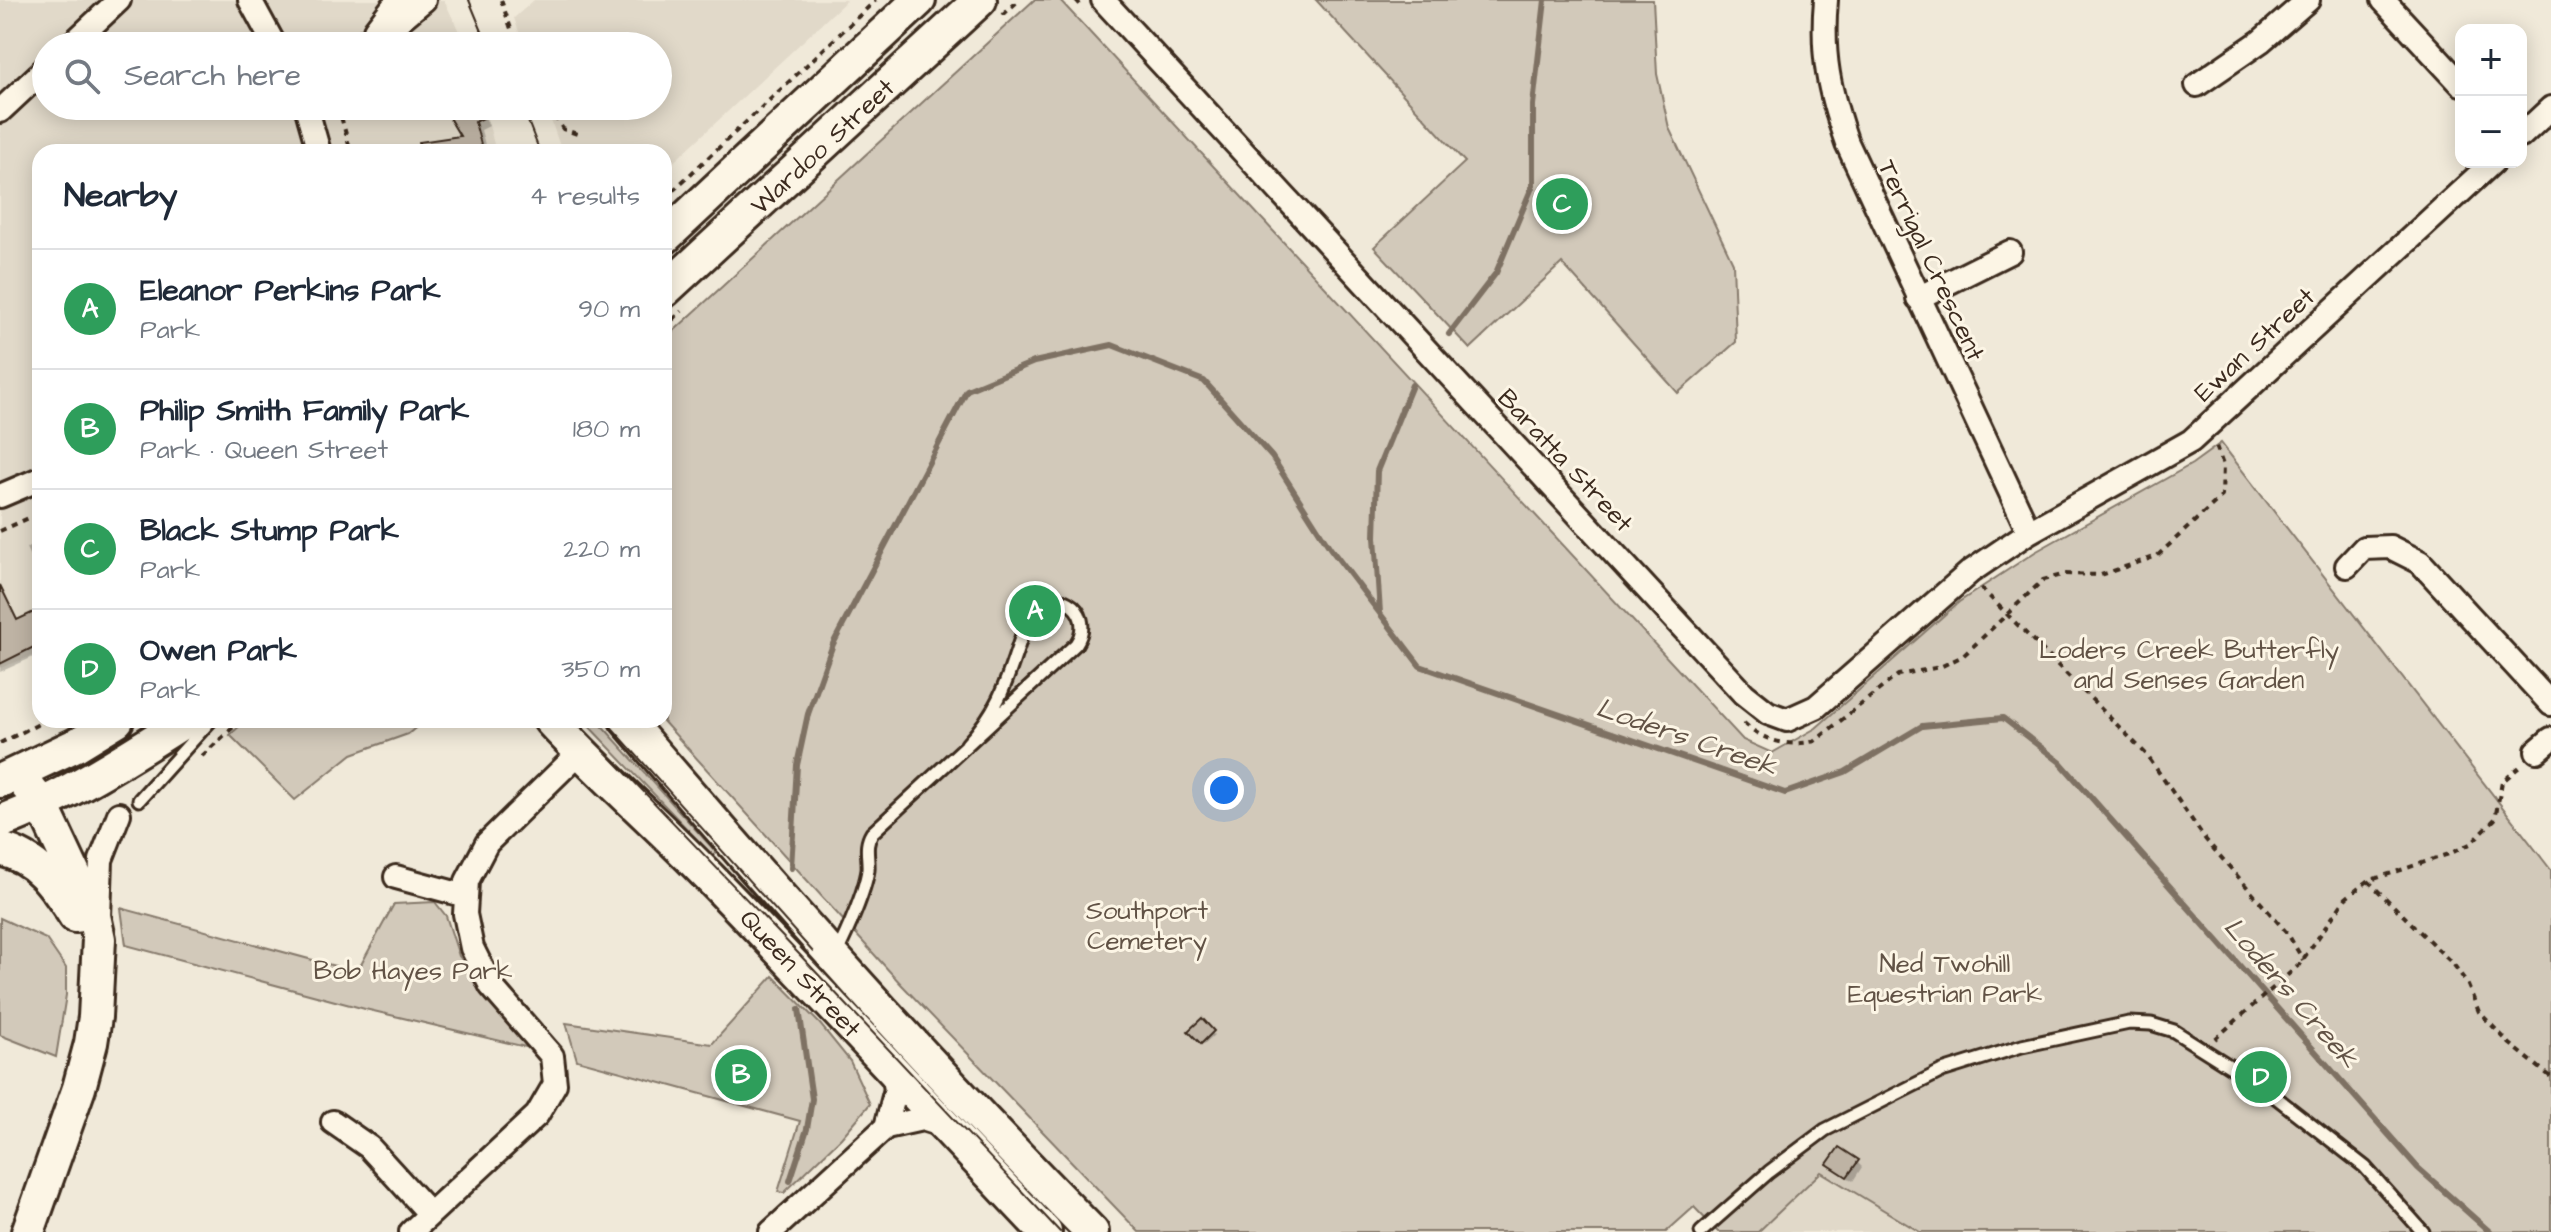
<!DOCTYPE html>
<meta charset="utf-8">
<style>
:root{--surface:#fff;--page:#f6f6f7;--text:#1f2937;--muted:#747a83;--line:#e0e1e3;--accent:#1a73e8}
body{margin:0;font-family:"Architects Daughter",sans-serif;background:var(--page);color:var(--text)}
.controls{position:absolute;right:24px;top:24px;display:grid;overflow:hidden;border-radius:16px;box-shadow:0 4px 20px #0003}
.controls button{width:72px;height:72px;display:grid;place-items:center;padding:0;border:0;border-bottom:2px solid var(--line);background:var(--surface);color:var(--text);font:40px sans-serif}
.you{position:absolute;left:1224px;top:790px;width:28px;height:28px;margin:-20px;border:6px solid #fff;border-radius:50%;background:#1a73e8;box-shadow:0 0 0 12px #1a73e833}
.badge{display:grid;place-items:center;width:52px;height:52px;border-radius:50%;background:var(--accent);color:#fff;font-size:26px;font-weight:700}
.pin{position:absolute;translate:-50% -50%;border:4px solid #fff;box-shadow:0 2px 8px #0006}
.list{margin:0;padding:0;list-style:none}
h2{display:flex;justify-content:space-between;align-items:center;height:104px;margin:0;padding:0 32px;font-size:34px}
h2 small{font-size:26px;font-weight:400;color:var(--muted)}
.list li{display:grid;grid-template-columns:52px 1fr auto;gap:24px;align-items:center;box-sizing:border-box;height:120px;padding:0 32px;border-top:2px solid var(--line)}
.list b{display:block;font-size:30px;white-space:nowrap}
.list p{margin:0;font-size:26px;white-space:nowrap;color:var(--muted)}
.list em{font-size:26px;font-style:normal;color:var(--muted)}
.icon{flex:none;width:44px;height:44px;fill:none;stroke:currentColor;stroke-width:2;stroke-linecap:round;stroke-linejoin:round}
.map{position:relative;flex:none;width:2551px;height:1232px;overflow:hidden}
.search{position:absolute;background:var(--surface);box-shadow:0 4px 20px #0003;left:32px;top:32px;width:640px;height:88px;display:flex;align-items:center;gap:20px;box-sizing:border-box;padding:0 28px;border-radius:44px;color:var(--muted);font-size:30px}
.panel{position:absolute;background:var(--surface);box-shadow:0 4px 20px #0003;left:32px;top:144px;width:640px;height:584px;border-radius:24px}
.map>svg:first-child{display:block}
</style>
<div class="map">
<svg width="2551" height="1232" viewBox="0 0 2551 1232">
<rect width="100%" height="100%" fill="#f0e9d9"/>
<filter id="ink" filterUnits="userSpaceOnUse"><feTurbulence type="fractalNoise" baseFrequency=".0125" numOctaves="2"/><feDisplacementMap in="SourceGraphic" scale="16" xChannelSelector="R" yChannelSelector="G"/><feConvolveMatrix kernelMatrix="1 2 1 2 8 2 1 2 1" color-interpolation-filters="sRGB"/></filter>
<g filter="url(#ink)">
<!-- built -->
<path fill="#e1d9c9" d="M0,0H444L466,46H46V106H484L496,152H40V653L0,668Z
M534,0H847L664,171V152H562L546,106H658V46H524L514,18Z
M1821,1171L1920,1232H1758Z"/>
<!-- green -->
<path fill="#d2c9ba" stroke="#867a6c" stroke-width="2" d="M1034,0H1060L1743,740L1772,753L1816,728L1959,602L2035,552L2192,464L2221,443L2551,870V1232H1920L1821,1172L1758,1232H1718L1694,1207L1666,1232H1139L901,984L662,720H664V340Z
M1316,0H1653L1657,74L1669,128L1733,263L1736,342L1678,393L1562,263L1470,349L1374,247L1465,162Z
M246,720H425L408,734L352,754L295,800L230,735Z
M583,720H597L716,852L712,855Z
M435,902L446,916L459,956L510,1018L530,1048L365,1009L126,945L121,908L357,972L394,904Z
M0,918L46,939L66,968V995L56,1057L0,1035Z
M773,976L820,1024L850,1061L870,1104L841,1138L784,1193L778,1192L800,1121L577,1060L566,1023L712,1044Z"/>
<!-- shadow -->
<path fill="#0003" d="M368,106H399L378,118Z
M444,106H480L489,126L481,130L487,152H376L463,138Z
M40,541V578L26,548Z
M0,590L19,630L40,611V654L0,672Z
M1202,1021L1214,1035L1204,1044L1191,1031Z
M1857,1162L1862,1167L1853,1181L1835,1169Z"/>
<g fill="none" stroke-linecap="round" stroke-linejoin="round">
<!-- stream -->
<path stroke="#7e7163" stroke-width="6" d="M1449,334L1496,273L1533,185V105L1545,0
M1380,613L1375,537L1377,471L1412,385
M791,868L797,765L808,714L833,644L967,390L1034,362L1112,345L1204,381L1272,457L1330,548L1420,666L1785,793L1845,772L1922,726L2003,718L2060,762L2418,1168L2490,1232
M790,1181L807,1129L812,1099L799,1009"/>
</g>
<!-- building -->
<path fill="#beb3a4" stroke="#3b2a1e" stroke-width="2" d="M442,106H478L483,118L475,122L483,152H419V142L460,136Z
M0,585L17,620L40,609V644L0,664Z
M1202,1018L1214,1031L1201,1044L1188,1031Z
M1839,1147L1859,1160L1847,1177L1827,1164Z"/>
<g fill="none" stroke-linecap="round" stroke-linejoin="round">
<defs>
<path id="lane" d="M139,800L211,720
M837,952C847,933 865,891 868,870C869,856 864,846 872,833L1076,644C1099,609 1048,577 1027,621C1009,670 1004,705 967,744
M1701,1232L1769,1172L1825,1130L1942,1071L2022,1046L2129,1023L2151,1024L2174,1031L2264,1088L2365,1167L2423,1232"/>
<path id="street" d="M250,0L275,46
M1103,0L1744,694L1768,713L1787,720L1816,707L1970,572L2029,532L2191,441L2493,162
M1826,0C1821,55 1829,91 1847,143L2029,532
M2383,0L2461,84
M375,30L398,0
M70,46L119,0
M357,46L394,25L424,0
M2197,85L2261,41L2308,0
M306,106L319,152
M0,111L46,68
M2521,136L2551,108
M1918,298L2010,252
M0,496L40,479
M2347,566L2364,548L2390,547L2420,562L2551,704
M2537,751L2551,739
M396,877L466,896
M99,917L101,860L119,814
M333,1122L369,1147L430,1214
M886,1127L896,1089L892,1070
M411,1232L537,1115L555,1084L552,1056L491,986L472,948L465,914L467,881L487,843L580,752
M771,1232L886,1127L922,1119L944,1126"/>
<path id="secondary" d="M664,238L919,0
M664,291L980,0
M550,720C601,775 658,824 710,878C824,995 933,1114 1045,1232
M626,720C776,895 930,1068 1092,1232
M17,774L41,803L94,916L99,939L95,1017L91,1043L79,1088L28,1232
M0,781L76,745L117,720
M0,822C66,797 127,758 186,720
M0,849C38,858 55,885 75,916"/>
</defs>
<!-- lane casing -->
<use href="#lane" stroke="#3b2a1e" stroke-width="17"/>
<!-- street casing -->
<use href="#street" stroke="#3b2a1e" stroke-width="28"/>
<!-- secondary casing -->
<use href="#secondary" stroke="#3b2a1e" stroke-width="38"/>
<!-- path -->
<path stroke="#3b2a1e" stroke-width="4" stroke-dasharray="6 6" stroke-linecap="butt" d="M501,0L517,46
M1076,0L1084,9
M1003,15L1019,0
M338,106L351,152
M548,106L563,129L580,135
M664,199L876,0
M664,328L682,311
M0,531L40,513
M1981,588L2146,754L2206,840L2288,934L2303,960
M1744,723C1765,742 1787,747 1815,741L1898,675L1940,667L1963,656L2043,580L2065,574L2101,575L2157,556L2222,496L2223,465L2216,446
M0,743L47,720
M202,756L241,720
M2368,881L2454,965L2467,983L2479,1012L2510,1044L2551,1077
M2215,1039L2299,965L2346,898L2368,881L2449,854L2470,844L2495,819L2502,782L2523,764"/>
<!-- lane -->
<use href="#lane" stroke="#fcf5e5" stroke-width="11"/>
<!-- street -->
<use href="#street" stroke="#fcf5e5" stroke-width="22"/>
<!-- secondary -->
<use href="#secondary" stroke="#fcf5e5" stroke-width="32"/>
<!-- tram -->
<path stroke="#3b2a1e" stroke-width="2" d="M469,0L488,46
M522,106L540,152
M575,720L799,954L1060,1232
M605,720L813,952"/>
</g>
</g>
<g text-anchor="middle" stroke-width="6" stroke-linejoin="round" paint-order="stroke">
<!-- street labels -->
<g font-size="26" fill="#3b2a1e" stroke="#fcf5e5">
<text transform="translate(822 146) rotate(-43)" y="9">Wardoo Street</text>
<text transform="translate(1932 260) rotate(65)" y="9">Terrigal Crescent</text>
<text transform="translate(2254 344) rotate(-43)" y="9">Ewan Street</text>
<text transform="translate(1566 460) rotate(47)" y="9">Baratta Street</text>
<text transform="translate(801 973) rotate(47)" y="9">Queen Street</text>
</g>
<!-- park labels -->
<g font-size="26" fill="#615245" stroke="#fcf5e5">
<text x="2189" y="658">Loders Creek Butterfly<tspan x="2189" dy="30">and Senses Garden</tspan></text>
<text x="1147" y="919">Southport<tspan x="1147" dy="30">Cemetery</tspan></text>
<text x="1945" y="972">Ned Twohill<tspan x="1945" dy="30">Equestrian Park</tspan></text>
<text x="413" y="979">Bob Hayes Park</text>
</g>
<!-- water labels -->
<g font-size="28" font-style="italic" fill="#625346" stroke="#fcf5e5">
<text transform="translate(1687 736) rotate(19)" y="10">Loders Creek</text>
<text transform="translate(2292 992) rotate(49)" y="10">Loders Creek</text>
</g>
</g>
</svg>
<div class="controls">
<button>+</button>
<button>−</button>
</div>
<div class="you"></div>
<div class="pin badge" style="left:1035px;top:611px;background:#2e9e5b">A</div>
<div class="pin badge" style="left:741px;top:1075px;background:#2e9e5b">B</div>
<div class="pin badge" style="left:1562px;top:204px;background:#2e9e5b">C</div>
<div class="pin badge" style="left:2261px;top:1077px;background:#2e9e5b">D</div>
<div class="search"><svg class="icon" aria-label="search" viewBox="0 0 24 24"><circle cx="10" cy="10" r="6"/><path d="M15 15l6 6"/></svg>Search here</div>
<section class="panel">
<h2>Nearby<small>4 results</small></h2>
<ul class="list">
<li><span class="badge" style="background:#2e9e5b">A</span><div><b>Eleanor Perkins Park</b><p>Park</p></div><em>90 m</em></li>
<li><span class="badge" style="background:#2e9e5b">B</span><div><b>Philip Smith Family Park</b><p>Park · Queen Street</p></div><em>180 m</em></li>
<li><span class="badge" style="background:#2e9e5b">C</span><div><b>Black Stump Park</b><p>Park</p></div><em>220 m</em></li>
<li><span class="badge" style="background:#2e9e5b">D</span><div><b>Owen Park</b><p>Park</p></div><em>350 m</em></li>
</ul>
</section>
</div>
